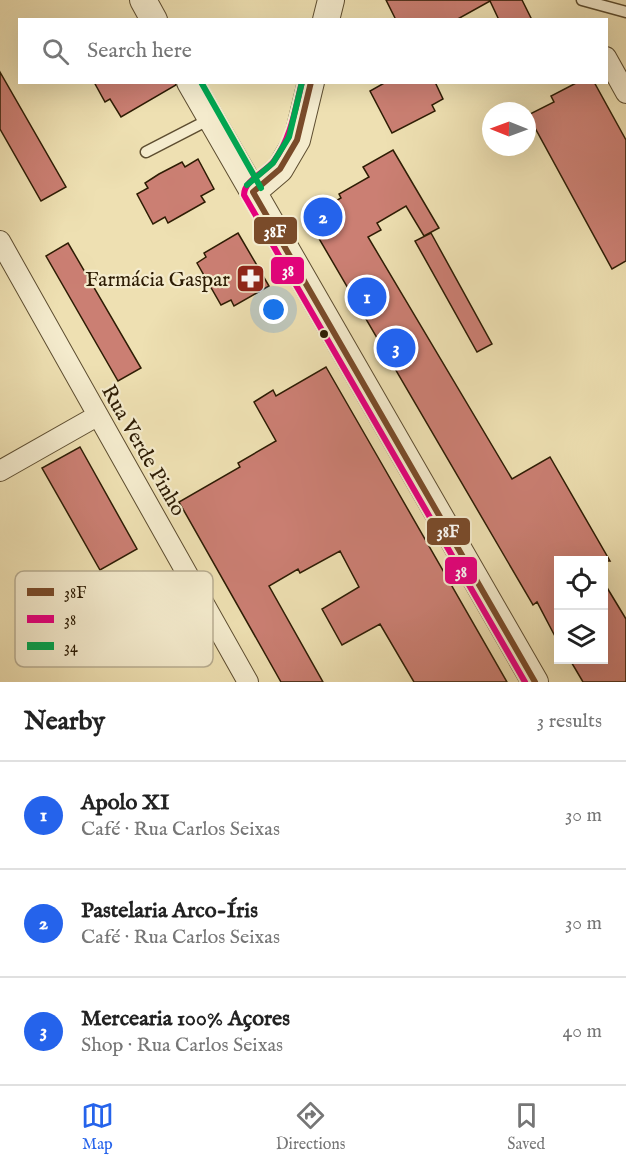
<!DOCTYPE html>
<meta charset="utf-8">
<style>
:root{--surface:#fff;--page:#f2f2f2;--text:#222;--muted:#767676;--line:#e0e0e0;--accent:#2563eb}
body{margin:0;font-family:"IM FELL English",serif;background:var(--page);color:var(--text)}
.controls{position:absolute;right:18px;bottom:18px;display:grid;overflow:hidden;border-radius:0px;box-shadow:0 6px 24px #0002}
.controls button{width:54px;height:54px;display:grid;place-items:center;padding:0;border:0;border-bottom:2px solid var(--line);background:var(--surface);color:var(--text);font:30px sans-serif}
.compass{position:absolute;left:482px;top:102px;width:54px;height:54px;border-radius:50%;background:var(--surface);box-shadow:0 6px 24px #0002;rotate:271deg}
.you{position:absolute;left:274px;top:310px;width:21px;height:21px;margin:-15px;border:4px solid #fff;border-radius:50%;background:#1a73e8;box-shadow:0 0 0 9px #1a73e833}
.badge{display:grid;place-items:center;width:39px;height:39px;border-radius:50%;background:var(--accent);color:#fff;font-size:20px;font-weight:700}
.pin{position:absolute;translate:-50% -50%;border:3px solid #fff;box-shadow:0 2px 6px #0006}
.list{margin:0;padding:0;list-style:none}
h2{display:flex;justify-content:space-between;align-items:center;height:78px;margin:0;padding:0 24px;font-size:26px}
h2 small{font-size:20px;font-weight:400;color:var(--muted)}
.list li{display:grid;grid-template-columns:39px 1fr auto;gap:18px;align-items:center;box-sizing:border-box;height:108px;padding:0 24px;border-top:2px solid var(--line)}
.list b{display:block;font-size:22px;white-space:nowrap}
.list p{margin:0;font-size:20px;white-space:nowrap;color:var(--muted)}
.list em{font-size:20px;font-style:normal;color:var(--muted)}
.icon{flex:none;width:33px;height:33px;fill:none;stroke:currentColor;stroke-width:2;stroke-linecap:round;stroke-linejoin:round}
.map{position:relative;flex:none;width:626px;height:682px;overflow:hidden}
.search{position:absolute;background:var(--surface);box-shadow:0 6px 24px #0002;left:18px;right:18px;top:18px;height:66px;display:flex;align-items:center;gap:15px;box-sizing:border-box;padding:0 21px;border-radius:0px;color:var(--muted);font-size:22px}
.sheet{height:402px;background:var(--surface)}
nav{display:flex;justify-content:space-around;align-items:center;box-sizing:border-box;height:84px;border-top:2px solid var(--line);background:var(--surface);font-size:16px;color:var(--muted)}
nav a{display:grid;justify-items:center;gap:3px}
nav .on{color:var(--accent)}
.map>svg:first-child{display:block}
</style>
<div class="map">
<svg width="626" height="682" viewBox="0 0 626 682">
<rect width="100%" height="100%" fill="#eee0b2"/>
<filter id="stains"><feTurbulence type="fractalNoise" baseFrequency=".00333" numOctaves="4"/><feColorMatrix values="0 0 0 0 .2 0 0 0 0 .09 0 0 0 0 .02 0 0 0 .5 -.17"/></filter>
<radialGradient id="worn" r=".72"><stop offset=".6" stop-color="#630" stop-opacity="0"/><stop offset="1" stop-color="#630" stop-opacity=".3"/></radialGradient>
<!-- building -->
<path fill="#cb7f73" stroke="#2d1c04" stroke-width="1.5" d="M386,0H522L532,20H499L490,1L456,20H396Z
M0,72L66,187L41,201L0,129Z
M94,82H175L176,85L121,117L110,99L105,102Z
M386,82H435L443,99L432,105L435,111L392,133L370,91Z
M578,82H594L626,140V261L612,269L528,115L554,102L551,96Z
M393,150L439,228L424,236L406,206L377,223L381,230L368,237L512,479L550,457L610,561H558V642L537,602L533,605L307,218L341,198L339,194L369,177L363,167Z
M198,159L214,189L201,196L205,202L182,215L168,223L165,217L153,224L137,194L148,188L145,183L159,174L182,162L185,167Z
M238,233L269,286L234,306L231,300L221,305L197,263L206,257L204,253Z
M431,233L492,344L477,352L415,241Z
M68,243L141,368L118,381L46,256Z
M326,367L383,466L507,682H414L380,624L342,645L322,609L359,587L340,551L300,573L298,569L269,586L323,682H281L179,502L240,467L238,463L276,441L254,402L273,390L276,396Z
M80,447L137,549L100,570L42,468Z
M603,581L626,619V682H583L570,660H603Z"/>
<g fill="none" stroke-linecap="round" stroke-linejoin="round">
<defs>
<path id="service" d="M582,0L626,12
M146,152L210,119"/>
<path id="minor" d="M606,57L626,93
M0,241L248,682
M0,471L97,416"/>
<path id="tertiary" d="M143,0L154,20
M326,20L331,0
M190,82L535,682
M253,192L280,169L297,140L311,82"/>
</defs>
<!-- service casing -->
<use href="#service" stroke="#5d4d30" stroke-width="13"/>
<!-- minor casing -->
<use href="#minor" stroke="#5d4d30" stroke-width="22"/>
<!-- tertiary casing -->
<use href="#tertiary" stroke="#5d4d30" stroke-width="28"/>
<!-- service -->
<use href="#service" stroke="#f4ebcd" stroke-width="10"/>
<!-- minor -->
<use href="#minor" stroke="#f4ebcd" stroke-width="20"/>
<!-- tertiary -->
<use href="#tertiary" stroke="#f4ebcd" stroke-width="26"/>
<defs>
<path id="bus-1" d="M311,82L297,140L280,169L253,192L535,682"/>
<path id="bus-2" d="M302,82C295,110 291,138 274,161C266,172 244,180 244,195L525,682"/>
<path id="bus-3" d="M201,82L261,188
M247,185L273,163L289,137L302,82"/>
</defs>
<!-- bus-1 casing -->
<use href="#bus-1" stroke="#f4ebcd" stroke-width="10"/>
<!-- bus-2 casing -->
<use href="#bus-2" stroke="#f4ebcd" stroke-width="10"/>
<!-- bus-3 casing -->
<use href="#bus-3" stroke="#f4ebcd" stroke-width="10"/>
<!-- bus-1 -->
<use href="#bus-1" stroke="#7a4b2a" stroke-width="6"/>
<!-- bus-2 -->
<use href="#bus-2" stroke="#e5007d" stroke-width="6"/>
<!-- bus-3 -->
<use href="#bus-3" stroke="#00a651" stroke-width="6"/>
</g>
<!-- icons -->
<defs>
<symbol id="pharmacy-square" viewBox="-11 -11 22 22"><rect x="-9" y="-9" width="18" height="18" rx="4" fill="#8f2418" stroke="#f4ebcd"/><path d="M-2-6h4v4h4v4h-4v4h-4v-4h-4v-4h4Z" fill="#fff"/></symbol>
</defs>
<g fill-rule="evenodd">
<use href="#pharmacy-square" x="234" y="262" width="33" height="33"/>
</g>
<!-- markers -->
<circle fill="#2d1c04" stroke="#f4ebcd" stroke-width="2" cx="324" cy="334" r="5"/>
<g text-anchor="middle" stroke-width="4.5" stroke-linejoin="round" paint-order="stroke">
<!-- poi labels -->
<g font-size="21" fill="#2d1c04" stroke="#f4ebcd" text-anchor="end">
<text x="230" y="286">Farmácia Gaspar</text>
</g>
<!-- street labels -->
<g font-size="21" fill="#2d1c04" stroke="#f4ebcd">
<text transform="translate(144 450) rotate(60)" y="7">Rua Verde Pinho</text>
</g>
</g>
<!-- legend -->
<rect x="15" y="571" width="198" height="96" rx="9" fill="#f4ebcd" stroke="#b8ad91" stroke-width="1.5"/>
<rect x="27" y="588" width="27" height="8" fill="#7a4b2a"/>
<rect x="27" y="615" width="27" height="8" fill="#e5007d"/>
<rect x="27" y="642" width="27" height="8" fill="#00a651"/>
<g font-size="16" fill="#2d1c04">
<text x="64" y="598">38F</text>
<text x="64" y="625">38</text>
<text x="64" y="652">34</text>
</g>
<g stroke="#f4ebcd" stroke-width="2">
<rect x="253" y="216" width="45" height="29" rx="6" fill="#7a4b2a"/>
<rect x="270" y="256" width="35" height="29" rx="6" fill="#e5007d"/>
<rect x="426" y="517" width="45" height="29" rx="6" fill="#7a4b2a"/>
<rect x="444" y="556" width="34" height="29" rx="6" fill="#e5007d"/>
</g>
<g font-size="16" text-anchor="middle" font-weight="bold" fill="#fff">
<text x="275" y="237">38F</text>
<text x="288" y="276">38</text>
<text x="448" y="537">38F</text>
<text x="461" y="577">38</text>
</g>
<rect width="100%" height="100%" filter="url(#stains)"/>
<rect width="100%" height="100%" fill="url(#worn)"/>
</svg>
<div class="controls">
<button><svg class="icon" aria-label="locate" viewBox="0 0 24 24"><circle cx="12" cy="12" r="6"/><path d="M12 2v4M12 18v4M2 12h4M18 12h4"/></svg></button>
<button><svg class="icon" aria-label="layers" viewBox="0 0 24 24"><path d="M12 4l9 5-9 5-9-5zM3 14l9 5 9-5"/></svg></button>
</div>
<svg class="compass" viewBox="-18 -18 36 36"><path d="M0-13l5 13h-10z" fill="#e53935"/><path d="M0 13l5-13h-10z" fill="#767676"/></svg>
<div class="you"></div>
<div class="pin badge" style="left:367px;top:297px">1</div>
<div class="pin badge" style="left:323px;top:217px">2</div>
<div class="pin badge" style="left:396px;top:348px">3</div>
<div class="search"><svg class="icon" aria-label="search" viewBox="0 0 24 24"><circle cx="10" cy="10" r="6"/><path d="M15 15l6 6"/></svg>Search here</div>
</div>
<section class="sheet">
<h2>Nearby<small>3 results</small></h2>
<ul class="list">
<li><span class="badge">1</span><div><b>Apolo XI</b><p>Café · Rua Carlos Seixas</p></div><em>30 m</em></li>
<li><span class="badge">2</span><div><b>Pastelaria Arco-Íris</b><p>Café · Rua Carlos Seixas</p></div><em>30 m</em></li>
<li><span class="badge">3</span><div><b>Mercearia 100% Açores</b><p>Shop · Rua Carlos Seixas</p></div><em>40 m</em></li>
</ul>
</section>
<nav>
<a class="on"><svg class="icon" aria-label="map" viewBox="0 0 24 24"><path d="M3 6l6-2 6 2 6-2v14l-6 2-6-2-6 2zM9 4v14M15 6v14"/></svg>Map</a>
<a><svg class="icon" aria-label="directions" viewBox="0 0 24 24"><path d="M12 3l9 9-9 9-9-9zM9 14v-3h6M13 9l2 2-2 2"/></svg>Directions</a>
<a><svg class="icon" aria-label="saved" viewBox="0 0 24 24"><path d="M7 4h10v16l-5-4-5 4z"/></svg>Saved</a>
</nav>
